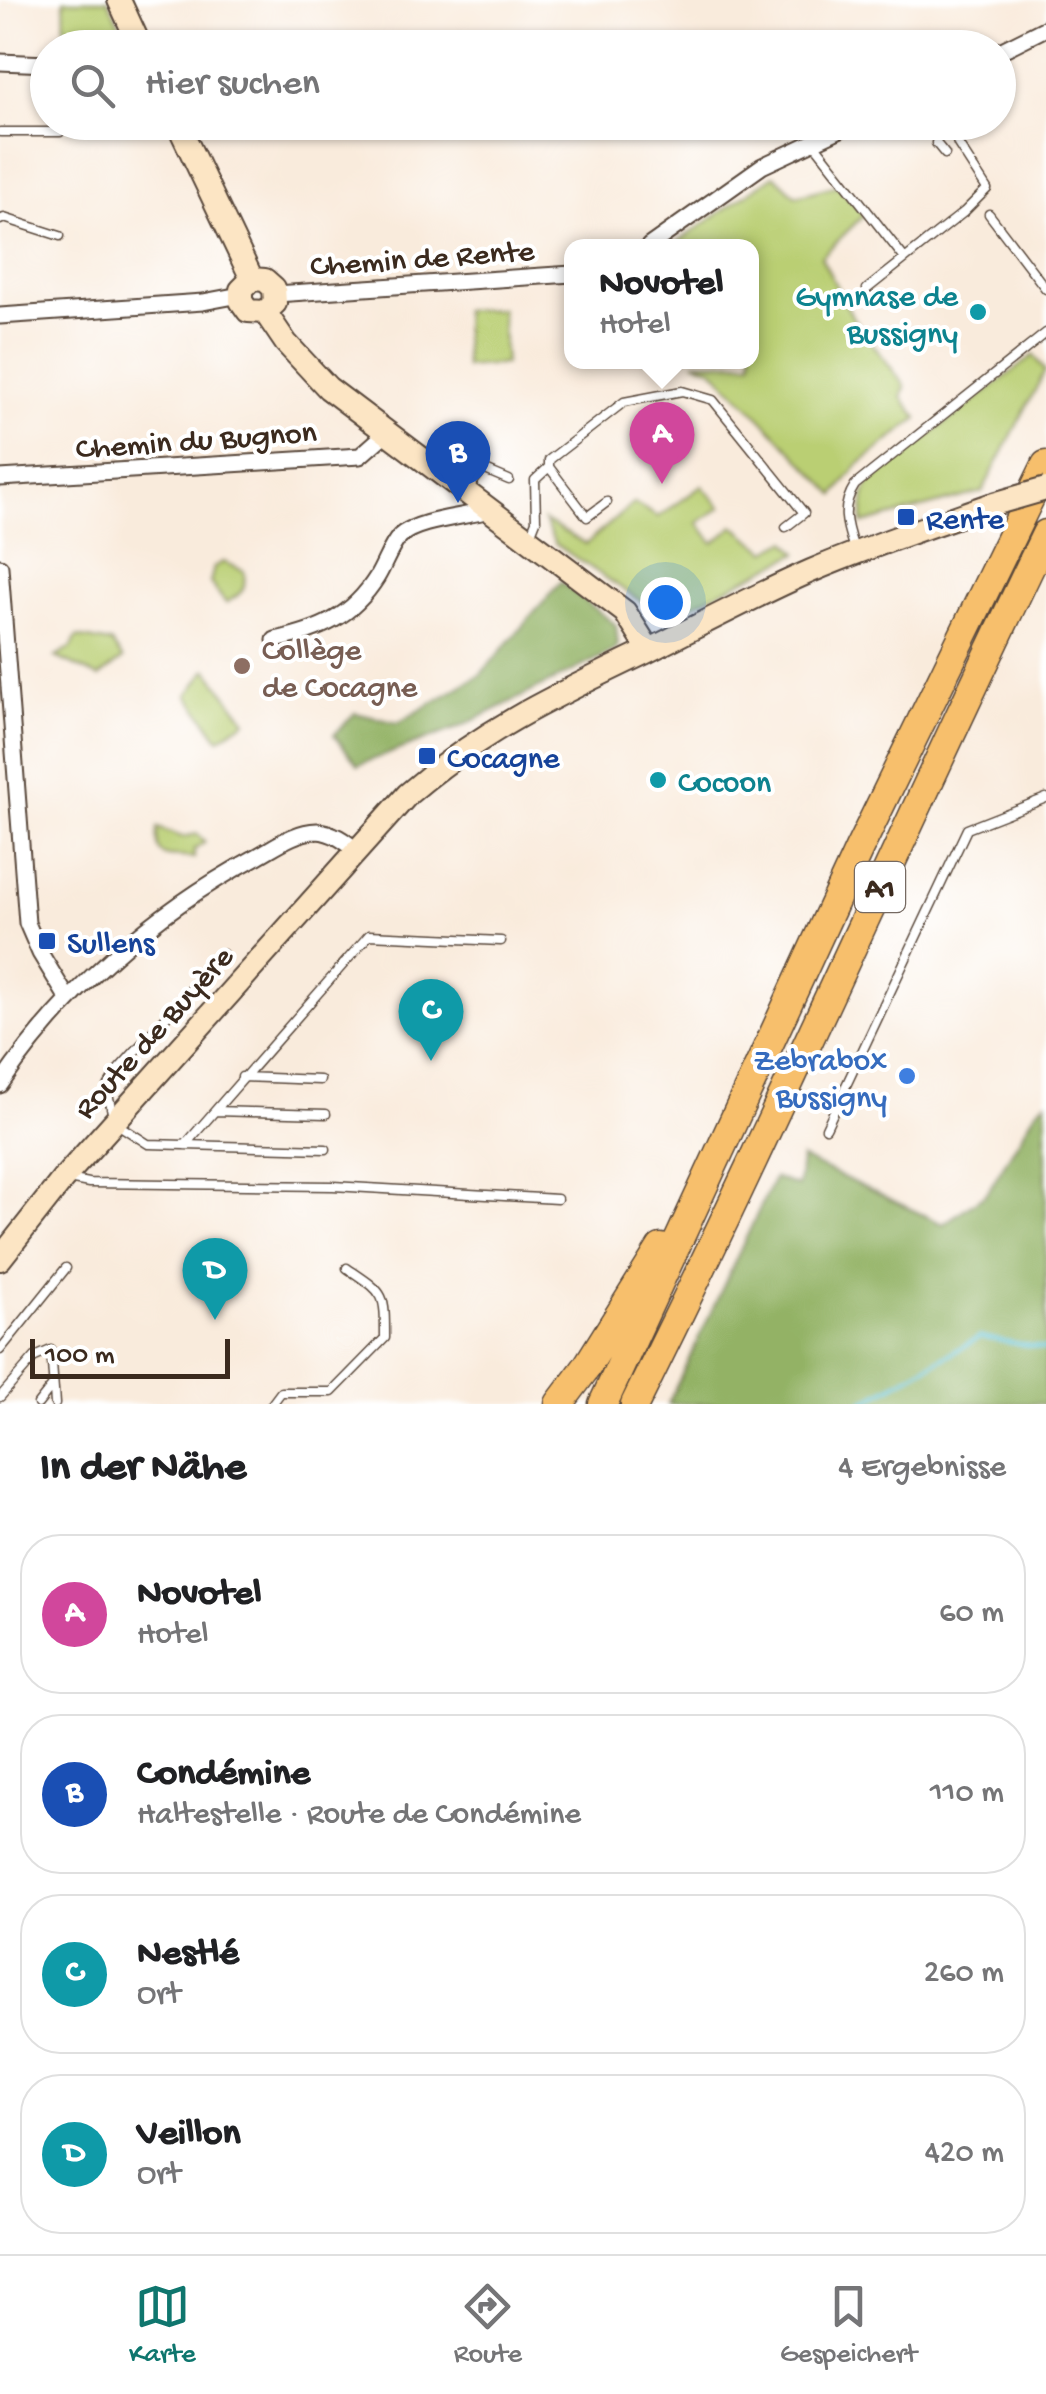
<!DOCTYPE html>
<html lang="de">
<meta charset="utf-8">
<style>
:root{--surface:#fff;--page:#f6f6f6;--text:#202124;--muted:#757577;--line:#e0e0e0;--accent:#0f766e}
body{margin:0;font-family:"Gochi Hand",sans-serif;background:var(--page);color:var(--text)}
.scale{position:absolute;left:30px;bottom:25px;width:200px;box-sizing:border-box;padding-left:10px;border:5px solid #3b2a1e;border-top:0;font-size:28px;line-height:35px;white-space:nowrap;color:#3b2a1e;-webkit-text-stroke:8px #fff;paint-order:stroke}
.you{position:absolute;left:665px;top:602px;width:35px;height:35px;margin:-25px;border:8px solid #fff;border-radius:50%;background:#1a73e8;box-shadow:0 0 0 15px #1a73e833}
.badge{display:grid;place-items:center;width:65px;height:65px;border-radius:50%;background:var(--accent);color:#fff;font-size:32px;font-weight:700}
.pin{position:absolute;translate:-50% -82px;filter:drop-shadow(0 2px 5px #0008)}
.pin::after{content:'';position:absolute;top:52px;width:35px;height:30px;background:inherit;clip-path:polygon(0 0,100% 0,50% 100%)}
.popup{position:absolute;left:564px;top:239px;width:195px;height:130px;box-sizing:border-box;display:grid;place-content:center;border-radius:20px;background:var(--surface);filter:drop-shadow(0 2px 8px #0005);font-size:32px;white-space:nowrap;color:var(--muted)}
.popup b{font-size:38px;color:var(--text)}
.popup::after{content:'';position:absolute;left:50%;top:100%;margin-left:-20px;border:20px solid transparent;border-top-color:var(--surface)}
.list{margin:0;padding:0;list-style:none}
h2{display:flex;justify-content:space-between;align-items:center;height:130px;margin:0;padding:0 40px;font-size:42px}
h2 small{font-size:32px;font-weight:400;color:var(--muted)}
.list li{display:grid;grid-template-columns:65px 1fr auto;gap:30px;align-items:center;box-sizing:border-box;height:160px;margin:0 20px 20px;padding:0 20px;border:2px solid var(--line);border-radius:40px}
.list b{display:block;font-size:38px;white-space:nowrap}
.list p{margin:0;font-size:32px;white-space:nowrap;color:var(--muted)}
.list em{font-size:32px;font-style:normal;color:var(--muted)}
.icon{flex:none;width:55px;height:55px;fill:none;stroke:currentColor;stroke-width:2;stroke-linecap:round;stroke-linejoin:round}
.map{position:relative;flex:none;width:1046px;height:1404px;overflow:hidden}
.search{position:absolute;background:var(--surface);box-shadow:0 2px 8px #0004;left:30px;right:30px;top:30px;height:110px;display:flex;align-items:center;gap:25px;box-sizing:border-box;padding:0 35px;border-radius:55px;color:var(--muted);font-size:38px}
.sheet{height:850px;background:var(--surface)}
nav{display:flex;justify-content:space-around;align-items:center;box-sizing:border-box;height:140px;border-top:2px solid var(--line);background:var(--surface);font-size:28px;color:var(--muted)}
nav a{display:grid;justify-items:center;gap:5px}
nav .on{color:var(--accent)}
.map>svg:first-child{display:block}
</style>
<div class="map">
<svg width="1046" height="1404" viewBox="0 0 1046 1404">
<rect width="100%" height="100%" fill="#fff"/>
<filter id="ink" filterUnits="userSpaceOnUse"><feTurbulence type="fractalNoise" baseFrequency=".01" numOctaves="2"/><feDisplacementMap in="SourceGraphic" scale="20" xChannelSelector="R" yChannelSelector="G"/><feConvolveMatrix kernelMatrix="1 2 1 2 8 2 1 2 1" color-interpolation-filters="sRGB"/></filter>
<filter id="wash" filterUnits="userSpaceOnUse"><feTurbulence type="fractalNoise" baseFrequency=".0048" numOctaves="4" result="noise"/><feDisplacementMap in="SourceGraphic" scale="40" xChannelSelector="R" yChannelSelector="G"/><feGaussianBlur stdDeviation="2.25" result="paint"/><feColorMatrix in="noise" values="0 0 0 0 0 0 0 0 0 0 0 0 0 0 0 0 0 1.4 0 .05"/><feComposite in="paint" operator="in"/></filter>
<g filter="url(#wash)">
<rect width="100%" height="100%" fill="#f9ebdc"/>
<!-- green -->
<path fill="#bacf73" stroke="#7a7c48" stroke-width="2.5" d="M64,0H108L128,42L125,47H68L65,42Z
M774,175L796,196L838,185L864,215L821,257L853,318L905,386L902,397L918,418L857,466L835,495L712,368L694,362H752V246H672Z
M501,309L505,364L465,367L463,310Z
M1034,355L1045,371L982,492L862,524L865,492L871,480Z
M702,486L721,507L698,523L714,543L734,526L767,551L787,541L798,553L666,618L555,544L544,521L586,544L634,503L658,517Z
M223,562L244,571C246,590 244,592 226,603L210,583L214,567Z
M77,637L111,643L123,659L99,677L56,657L71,648Z
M207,669L246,721L219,739L188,695Z
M158,828L182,837L197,834L205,842L194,850V858C168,854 154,864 158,828Z"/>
<!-- forest -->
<path fill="#93b265" stroke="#676e42" stroke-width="2.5" d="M561,582L616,625L618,645L615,650L460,727L358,765L334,735L355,713L398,723L480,675Z
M1046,1101V1404H668L774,1178L798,1186L801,1158L943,1224L987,1193L1036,1111Z"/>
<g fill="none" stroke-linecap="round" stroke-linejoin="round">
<!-- stream -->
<path stroke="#5ec5dc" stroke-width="4" d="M860,1404L980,1337L1046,1349"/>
</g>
</g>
<g filter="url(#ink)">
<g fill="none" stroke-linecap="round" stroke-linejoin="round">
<defs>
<path id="lane" d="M0,132H60
M813,142L905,259
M945,154L936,143L939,131L947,122
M989,214L1046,289
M0,220L4,218L60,236
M867,289L964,212L987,189L958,144L951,122
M549,467L587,517L607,502
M468,489L483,469L509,480
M530,536L536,521L535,480L549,467V460L624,402L682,391L713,400L804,513L786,527
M854,549C846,525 840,508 855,485L1046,333
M223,954L118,1070L107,1088L114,1122L148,1144L326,1149
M242,1077L320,1080
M215,1111L326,1114
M826,1128L967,829L1046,798
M185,1145L369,935L501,941
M68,1179L89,1183L333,1186L557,1199
M0,1350L66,1268
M0,1397L35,1357L51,1350L55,1404
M38,1404L53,1385
M272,1404L281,1392H332L385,1338C385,1291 385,1294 347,1268"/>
<path id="street" d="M998,52L1046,28
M0,62L48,64
M649,246L762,166L856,122
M276,294L572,274
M0,316L203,302L240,295
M0,478L360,456L386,433
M0,567L27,923L40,953L68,999
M275,640C320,630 352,617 377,577C385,564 390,547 400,536C417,520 465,517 489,510
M0,1085C65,990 153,913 254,858C273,848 295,831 317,831C333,832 345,841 357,851"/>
<path id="secondary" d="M119,0L141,48
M177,122L252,279
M252,279L241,290V301L248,311L265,312
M252,279L265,280L274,288L275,303L265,312
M265,312L286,343L328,388L625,612L649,650
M0,1259L63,1179L408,794C486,727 557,695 648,651C702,624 756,595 811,571C869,546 930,526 990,505"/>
<path id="highway" d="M559,1404L586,1368L661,1248
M603,1404L859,849L1046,465
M635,1404C778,1117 906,823 1046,534"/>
</defs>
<!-- lane casing -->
<use href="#lane" stroke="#58473a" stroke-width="11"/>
<!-- street casing -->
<use href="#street" stroke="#58473a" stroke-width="19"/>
<!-- secondary casing -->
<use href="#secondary" stroke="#58473a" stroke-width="26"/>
<!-- highway casing -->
<use href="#highway" stroke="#58473a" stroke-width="31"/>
<!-- lane -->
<use href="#lane" stroke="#fff" stroke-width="8"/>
<!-- street -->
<use href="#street" stroke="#fff" stroke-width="15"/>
<!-- secondary -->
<use href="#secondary" stroke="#fce5c4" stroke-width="22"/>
<!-- highway -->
<use href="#highway" stroke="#f7bf6c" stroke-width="28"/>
<defs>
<path id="secondary-bridge" d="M990,505L1046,489"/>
</defs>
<!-- secondary-bridge casing -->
<use href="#secondary-bridge" stroke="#58473a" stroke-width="26" stroke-linecap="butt"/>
<!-- secondary-bridge -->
<use href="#secondary-bridge" stroke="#fce5c4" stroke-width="22"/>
</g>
</g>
<!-- markers -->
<g fill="#0f9aa8" stroke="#fff" stroke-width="4">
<circle cx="978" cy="312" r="10"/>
<circle cx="658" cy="780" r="10"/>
</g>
<g fill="#1a4fb4" stroke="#fff" stroke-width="4">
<rect x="896" y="507" width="20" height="20" rx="5"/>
<rect x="417" y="746" width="20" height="20" rx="5"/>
<rect x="37" y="931" width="20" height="20" rx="5"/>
</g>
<circle fill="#8d6e63" stroke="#fff" stroke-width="4" cx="242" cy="666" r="10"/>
<circle fill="#3f7fe0" stroke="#fff" stroke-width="4" cx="907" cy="1076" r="10"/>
<g text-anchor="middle" stroke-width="8" stroke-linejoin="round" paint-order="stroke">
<!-- shield labels -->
<rect fill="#fff" stroke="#766a62" stroke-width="2.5" x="855" y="862" width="50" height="50" rx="8"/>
<g font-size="30" font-weight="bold" fill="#3b2a1e">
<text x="880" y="897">A1</text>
</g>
<!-- street labels -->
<g font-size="32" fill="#3b2a1e" stroke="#fff">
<text transform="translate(422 256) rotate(-4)" y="11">Chemin de Rente</text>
<text transform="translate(196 438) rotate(-4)" y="11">Chemin du Bugnon</text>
<text transform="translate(152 1031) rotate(-48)" y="11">Route de Buyère</text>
</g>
<!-- culture labels -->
<g font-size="32" fill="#0d838f" stroke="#fff" text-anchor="end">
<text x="958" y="305">Gymnase de<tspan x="958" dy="37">Bussigny</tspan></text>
<text x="678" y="791" text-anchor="start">Cocoon</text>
</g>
<!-- transit labels -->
<g font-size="32" fill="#164399" stroke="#fff" text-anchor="start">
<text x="926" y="528">Rente</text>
<text x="447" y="767">Cocagne</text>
<text x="67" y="952">Sullens</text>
</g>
<!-- education labels -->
<g font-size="32" fill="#785e54" stroke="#fff" text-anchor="start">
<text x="262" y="659">Collège<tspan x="262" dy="37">de Cocagne</tspan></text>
</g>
<!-- shop labels -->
<g font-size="32" fill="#366cbe" stroke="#fff" text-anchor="end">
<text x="887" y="1069">Zebrabox<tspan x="887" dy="37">Bussigny</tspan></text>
</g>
</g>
</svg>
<div class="scale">100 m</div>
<div class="you"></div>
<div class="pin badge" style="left:662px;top:484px;background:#d1479c">A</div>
<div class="popup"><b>Novotel</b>Hotel</div>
<div class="pin badge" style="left:458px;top:503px;background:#1a4fb4">B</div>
<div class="pin badge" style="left:431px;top:1061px;background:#0f9aa8">C</div>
<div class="pin badge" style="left:215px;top:1320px;background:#0f9aa8">D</div>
<div class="search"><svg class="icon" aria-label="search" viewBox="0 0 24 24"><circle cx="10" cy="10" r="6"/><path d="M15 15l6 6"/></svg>Hier suchen</div>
</div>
<section class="sheet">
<h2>In der Nähe<small>4 Ergebnisse</small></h2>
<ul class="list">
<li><span class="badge" style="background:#d1479c">A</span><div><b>Novotel</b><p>Hotel</p></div><em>60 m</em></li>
<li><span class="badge" style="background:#1a4fb4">B</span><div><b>Condémine</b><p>Haltestelle · Route de Condémine</p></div><em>110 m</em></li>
<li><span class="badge" style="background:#0f9aa8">C</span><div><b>Nestlé</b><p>Ort</p></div><em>260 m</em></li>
<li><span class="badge" style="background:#0f9aa8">D</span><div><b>Veillon</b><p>Ort</p></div><em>420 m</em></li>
</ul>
</section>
<nav>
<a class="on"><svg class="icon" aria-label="map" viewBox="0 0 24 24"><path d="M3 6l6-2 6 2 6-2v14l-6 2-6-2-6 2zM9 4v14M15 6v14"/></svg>Karte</a>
<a><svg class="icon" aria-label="directions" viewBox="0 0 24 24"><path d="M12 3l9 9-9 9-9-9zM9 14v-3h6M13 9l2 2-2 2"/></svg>Route</a>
<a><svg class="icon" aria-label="saved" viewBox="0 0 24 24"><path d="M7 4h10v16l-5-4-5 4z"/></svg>Gespeichert</a>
</nav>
